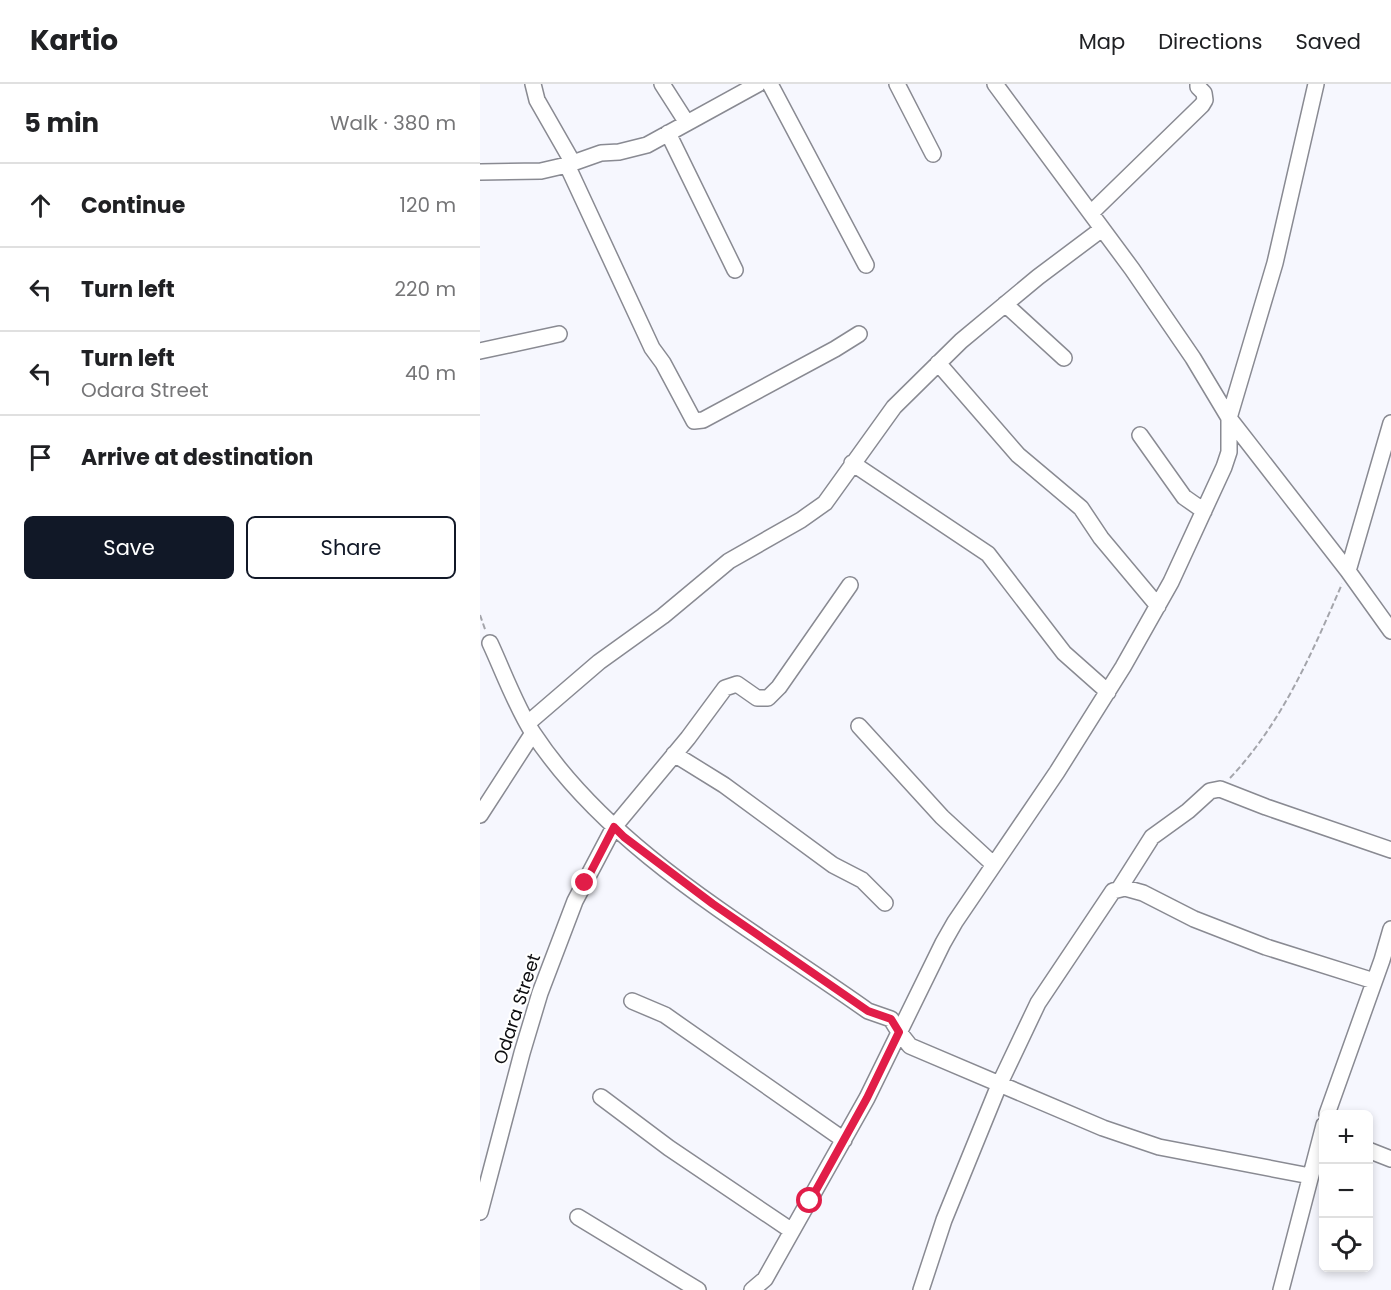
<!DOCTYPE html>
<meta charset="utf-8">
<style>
:root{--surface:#fff;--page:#f6f6f6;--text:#202124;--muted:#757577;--line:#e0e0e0;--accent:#111827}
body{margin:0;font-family:Poppins,sans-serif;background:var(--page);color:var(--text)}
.controls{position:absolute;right:18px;bottom:18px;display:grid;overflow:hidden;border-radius:9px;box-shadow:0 3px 9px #0003}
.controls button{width:54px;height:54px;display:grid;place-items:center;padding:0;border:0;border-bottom:2px solid var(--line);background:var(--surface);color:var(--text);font:30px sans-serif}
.stop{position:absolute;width:18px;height:18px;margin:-14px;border:4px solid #e11d48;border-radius:50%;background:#fff}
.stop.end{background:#e11d48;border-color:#fff;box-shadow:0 2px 6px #0008}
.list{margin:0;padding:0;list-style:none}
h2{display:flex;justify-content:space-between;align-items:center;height:78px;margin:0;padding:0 24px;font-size:26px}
h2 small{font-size:20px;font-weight:400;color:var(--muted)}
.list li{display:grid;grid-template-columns:39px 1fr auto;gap:18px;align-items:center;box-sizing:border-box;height:84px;padding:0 24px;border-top:2px solid var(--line)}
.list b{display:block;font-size:22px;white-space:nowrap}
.list p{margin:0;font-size:20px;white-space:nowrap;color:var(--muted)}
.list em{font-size:20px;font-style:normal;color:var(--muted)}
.actions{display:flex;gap:12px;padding:18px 24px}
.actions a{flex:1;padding:14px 0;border:2px solid var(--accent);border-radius:9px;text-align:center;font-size:21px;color:var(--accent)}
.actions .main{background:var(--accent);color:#fff}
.icon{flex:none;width:33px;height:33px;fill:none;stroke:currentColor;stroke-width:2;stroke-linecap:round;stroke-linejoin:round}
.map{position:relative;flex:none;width:911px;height:1206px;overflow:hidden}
header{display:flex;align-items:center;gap:36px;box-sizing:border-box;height:84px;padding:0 30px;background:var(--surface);border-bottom:2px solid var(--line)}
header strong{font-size:28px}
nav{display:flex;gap:33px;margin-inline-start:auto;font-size:21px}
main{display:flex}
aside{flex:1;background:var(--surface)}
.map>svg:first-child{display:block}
</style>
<header>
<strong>Kartio</strong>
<nav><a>Map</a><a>Directions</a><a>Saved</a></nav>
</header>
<main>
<aside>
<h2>5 min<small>Walk · 380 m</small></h2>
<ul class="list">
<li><svg class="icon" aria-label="ahead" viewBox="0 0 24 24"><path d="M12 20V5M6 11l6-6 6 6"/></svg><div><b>Continue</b></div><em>120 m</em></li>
<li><svg class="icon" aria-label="left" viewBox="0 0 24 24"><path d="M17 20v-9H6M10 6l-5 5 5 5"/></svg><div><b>Turn left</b></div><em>220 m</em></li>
<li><svg class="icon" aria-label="left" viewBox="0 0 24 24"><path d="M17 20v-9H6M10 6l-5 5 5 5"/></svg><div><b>Turn left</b><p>Odara Street</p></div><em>40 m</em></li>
<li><svg class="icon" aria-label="arrive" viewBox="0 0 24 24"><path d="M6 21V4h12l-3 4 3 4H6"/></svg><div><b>Arrive at destination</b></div></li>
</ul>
<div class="actions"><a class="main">Save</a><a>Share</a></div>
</aside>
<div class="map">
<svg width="911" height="1206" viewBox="0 0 911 1206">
<rect width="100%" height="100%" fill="#f6f7fe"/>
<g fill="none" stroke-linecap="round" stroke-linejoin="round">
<defs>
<path id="minor" d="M53,0L57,16L93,79
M182,0L207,39
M290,0L386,181
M417,0L453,70
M515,0L652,185L713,274L749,334L868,487L911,547
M188,49L255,186
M87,81L172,264L183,279L214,337L223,336L355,265L379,250
M0,88L61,87L87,81L121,69L139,68L167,61L278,0
M611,129L722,21L725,16L724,9L718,3V0
M525,220L584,274
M0,267L79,250
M458,279L538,371L601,424L621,454L678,522
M660,351L704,413L724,427
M372,379L508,470L584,569L628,608
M868,487L911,339
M10,559C23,587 37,625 53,649C132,769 273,845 388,927L411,935L419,948L430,962L623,1044L679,1063L830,1092
M48,639L119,578L183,532L249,477L321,436L345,419L414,323L481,257L558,193L622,145
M379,642L462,733L513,780
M194,670L244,701L353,781L382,796L405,819
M0,731L53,649
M639,805L672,753L708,727L730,707L740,705L786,723L911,766
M152,917L185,931L364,1056
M121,1013L189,1064L312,1147
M847,1030L902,876L911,845
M888,1066L911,1075
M0,1128L42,969L60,909L95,817L134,743L208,654L245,604L257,600L277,614H288L299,603L370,501
M98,1133L218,1206
M272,1206L285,1195L387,1014L463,859L475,838L577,688L643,583L691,498L744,383L749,368V334L795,179L836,0
M441,1206L464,1136L519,1001L558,919L633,807L645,804L663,809L714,835L786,863L894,897
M801,1206L844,1041"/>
</defs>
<!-- minor casing -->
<use href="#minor" stroke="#898a92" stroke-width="18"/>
<!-- path -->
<path stroke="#a4a5ab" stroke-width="2" stroke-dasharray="6 3" stroke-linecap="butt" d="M0,531L6,548
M750,694C802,639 832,569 862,500"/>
<!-- minor -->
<use href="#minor" stroke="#fff" stroke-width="15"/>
</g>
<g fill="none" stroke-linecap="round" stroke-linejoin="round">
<!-- route -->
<path stroke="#e11d48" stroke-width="8" d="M105,799L134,743L144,753L233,820L388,927L411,935L419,948L387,1014L330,1117"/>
</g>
<g text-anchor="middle" stroke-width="4.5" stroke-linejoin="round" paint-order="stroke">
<!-- street labels -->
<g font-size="18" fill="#0d0d10" stroke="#fff">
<text transform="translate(37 925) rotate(-72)" y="6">Odara Street</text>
</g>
</g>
</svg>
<div class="controls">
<button>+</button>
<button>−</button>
<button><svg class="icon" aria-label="locate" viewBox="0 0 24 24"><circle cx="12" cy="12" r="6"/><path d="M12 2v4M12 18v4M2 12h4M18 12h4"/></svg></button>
</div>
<div class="stop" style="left:330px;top:1117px"></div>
<div class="stop end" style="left:105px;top:799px"></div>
</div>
</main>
